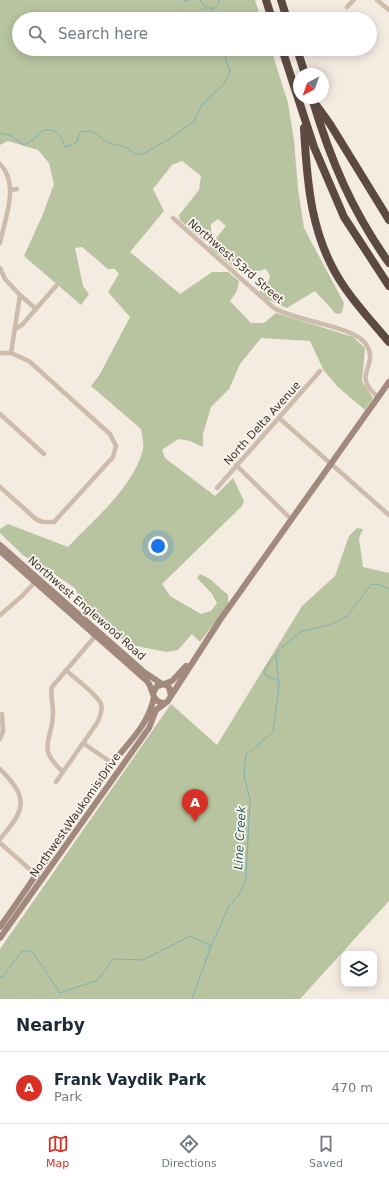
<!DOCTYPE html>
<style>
:root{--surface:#fff;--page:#f2f2f3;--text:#1f2937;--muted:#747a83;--line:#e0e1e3;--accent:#d93025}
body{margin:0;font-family:"DejaVu Sans",sans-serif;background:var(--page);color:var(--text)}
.controls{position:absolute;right:12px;bottom:12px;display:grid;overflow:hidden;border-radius:8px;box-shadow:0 2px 10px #0003}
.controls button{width:36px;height:36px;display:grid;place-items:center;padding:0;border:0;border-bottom:1px solid var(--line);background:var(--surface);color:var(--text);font:20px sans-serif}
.compass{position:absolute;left:293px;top:68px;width:36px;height:36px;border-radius:50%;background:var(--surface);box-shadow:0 2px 10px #0003;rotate:221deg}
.you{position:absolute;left:158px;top:546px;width:14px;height:14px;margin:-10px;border:3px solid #fff;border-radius:50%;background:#1a73e8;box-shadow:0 0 0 6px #1a73e833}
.badge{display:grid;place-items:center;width:26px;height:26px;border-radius:50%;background:var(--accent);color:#fff;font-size:13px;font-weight:700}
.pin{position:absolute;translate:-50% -33px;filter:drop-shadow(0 1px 2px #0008)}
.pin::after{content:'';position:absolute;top:21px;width:14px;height:12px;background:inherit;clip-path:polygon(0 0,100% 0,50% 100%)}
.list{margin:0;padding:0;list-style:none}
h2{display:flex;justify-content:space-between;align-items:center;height:52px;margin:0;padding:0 16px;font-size:17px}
h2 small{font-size:13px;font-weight:400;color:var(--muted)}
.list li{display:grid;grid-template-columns:26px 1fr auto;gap:12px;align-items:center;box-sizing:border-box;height:72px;padding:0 16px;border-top:1px solid var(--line)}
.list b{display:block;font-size:15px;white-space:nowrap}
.list p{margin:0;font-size:13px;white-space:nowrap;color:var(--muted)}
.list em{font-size:13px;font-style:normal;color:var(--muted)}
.icon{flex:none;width:22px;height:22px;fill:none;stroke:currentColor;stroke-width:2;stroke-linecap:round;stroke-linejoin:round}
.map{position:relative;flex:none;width:389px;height:999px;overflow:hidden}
.search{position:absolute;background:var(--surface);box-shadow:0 2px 10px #0003;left:12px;right:12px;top:12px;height:44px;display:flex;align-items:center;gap:10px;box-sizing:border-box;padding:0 14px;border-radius:22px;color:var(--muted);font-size:15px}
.sheet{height:124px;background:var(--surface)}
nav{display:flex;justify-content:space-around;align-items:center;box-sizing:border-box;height:56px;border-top:1px solid var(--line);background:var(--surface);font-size:11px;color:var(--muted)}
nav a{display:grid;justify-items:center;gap:2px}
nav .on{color:var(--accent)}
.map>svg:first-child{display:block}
</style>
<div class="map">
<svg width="389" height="999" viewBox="0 0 389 999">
<rect width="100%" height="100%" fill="#f4ebe1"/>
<!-- green -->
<path fill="#b8c4a0" d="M0,0H255L261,19H19V49H271L288,103L294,141L298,189L304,228L344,303L342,313L336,314L315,291L287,308L267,299L259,292L268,283L270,276L266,269L246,274L237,270L209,247L226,226L218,219L211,224V233L205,242L180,220L179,215L199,190L201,176L182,161L172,165L153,189L164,211L130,252L180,294L212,272H228L239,281L237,291L230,301L251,323H264L276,313L353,337L365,348L362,381L373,398L365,410L338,387L324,371L310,341L261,338L240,364L229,389L211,407L203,434V447L190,441L178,439L162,450L165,458L215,496L233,478L244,501L242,506L162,584L170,596L201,614L211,611L217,603L212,594L197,578L200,574L210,579L228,595V605L200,642L192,634L178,650L167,652L136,646L107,631L87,614L75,588L47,569L24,556L0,533V529L8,524L68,547C94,519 132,489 143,450C144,444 142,435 141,429L91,386L100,374L130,317L108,292L119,274L115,269H108L82,247L75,248L83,286L89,294L81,305L24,256L43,214L54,184L49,163L38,150L8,141L0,145Z
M357,528L363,529L359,538L363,567L389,573V901L300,999H0V949L171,704L217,745L302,606L335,576L349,536Z"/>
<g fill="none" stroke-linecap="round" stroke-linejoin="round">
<!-- stream -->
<path stroke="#7fb0b2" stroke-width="1" d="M200,0L206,8H212
M184,1L188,0
M204,19C208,12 215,9 219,3L218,0
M0,133L10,135L24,145L35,138L43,130C58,129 60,134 65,147L76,143L80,132L92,131L109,143L126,147L135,154H143L171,138L194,121L202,105L224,84L230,71L226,61L224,49
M276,656L268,664L264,672L265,675L277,680
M0,977L3,976L22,951H32L60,993L98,980L113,959L143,960L190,936L211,946
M192,999L211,946L229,906L239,895L246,879L250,799L244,776L246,755L273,732L279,687L276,655L279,650L302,631L330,625L347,616L372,584L380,585L389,589"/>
<!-- minor -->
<path stroke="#cdbbac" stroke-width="4.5" d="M377,0L389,10
M347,7L354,0
M0,164C20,184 5,218 0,243
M10,190L17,189
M173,218L274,308C295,321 353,326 365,343C382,366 349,373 378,397
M0,268L5,279L20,295L11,353
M20,295L36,309
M15,329L22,325L56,286
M0,353H11L29,361L110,434L116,446L113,457L54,522H43L37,520L0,487
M0,414L44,454
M279,418L389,515
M236,465L291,519
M217,488L320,371
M0,615L21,597L37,580
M0,739L3,731L2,714
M83,743L112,763
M0,769C29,798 26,809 0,839
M63,772C35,746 53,742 53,712C53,703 50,696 52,687L97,634
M56,782L97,723C100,717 103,710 101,704C96,693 75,679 66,670
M0,843L42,880"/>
<!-- secondary -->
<path stroke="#a18a7d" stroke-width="6" d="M0,545L144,672L162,684
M0,551L147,681C154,689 151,703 164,703
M164,684L172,681L186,666
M171,696L220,620L389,382
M0,927C36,876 71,823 107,771C124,745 147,730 154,697
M0,938L149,728L156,710L168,701L171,696L169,687L164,684L157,686L153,693"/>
<!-- motorway -->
<path stroke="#5c4a42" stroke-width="8" d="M266,0L272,19
M281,0L287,19
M282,49L314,147L344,217L389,286
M297,49L305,74
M312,98C330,159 352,211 389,263
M317,106L330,124L389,220
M304,128C307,184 311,240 345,288C358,307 374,324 389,342"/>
</g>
<g text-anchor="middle" stroke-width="3.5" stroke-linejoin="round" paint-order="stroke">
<!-- street labels -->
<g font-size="11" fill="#3b302b" stroke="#fbf5ee">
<text transform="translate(236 261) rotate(41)" y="4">Northwest 53rd Street</text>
<text transform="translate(262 423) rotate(-48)" y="4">North Delta Avenue</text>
<text transform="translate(87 608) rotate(41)" y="4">Northwest Englewood Road</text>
<text transform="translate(75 815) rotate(-55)" y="4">Northwest Waukomis Drive</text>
</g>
<!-- water labels -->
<g font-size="12" font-style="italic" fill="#1f5a5e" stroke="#fbf5ee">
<text transform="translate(240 838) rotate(-87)" y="4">Line Creek</text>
</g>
</g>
</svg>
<div class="controls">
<button><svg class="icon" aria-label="layers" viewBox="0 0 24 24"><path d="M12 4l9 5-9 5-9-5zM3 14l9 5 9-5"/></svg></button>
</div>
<svg class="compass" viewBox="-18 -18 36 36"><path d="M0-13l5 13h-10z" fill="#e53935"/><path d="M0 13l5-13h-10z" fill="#747a83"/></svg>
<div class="you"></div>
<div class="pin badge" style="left:195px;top:822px">A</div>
<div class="search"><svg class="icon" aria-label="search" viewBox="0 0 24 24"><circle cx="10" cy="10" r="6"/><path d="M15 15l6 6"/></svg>Search here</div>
</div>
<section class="sheet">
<h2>Nearby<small></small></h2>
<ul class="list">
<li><span class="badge">A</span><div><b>Frank Vaydik Park</b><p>Park</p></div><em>470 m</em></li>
</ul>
</section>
<nav>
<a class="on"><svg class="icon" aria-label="map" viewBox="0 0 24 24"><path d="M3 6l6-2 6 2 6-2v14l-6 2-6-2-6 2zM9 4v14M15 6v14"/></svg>Map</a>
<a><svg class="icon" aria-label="directions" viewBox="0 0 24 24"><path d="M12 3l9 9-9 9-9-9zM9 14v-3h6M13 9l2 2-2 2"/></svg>Directions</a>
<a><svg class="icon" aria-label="saved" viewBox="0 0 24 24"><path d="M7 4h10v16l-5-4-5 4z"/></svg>Saved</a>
</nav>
